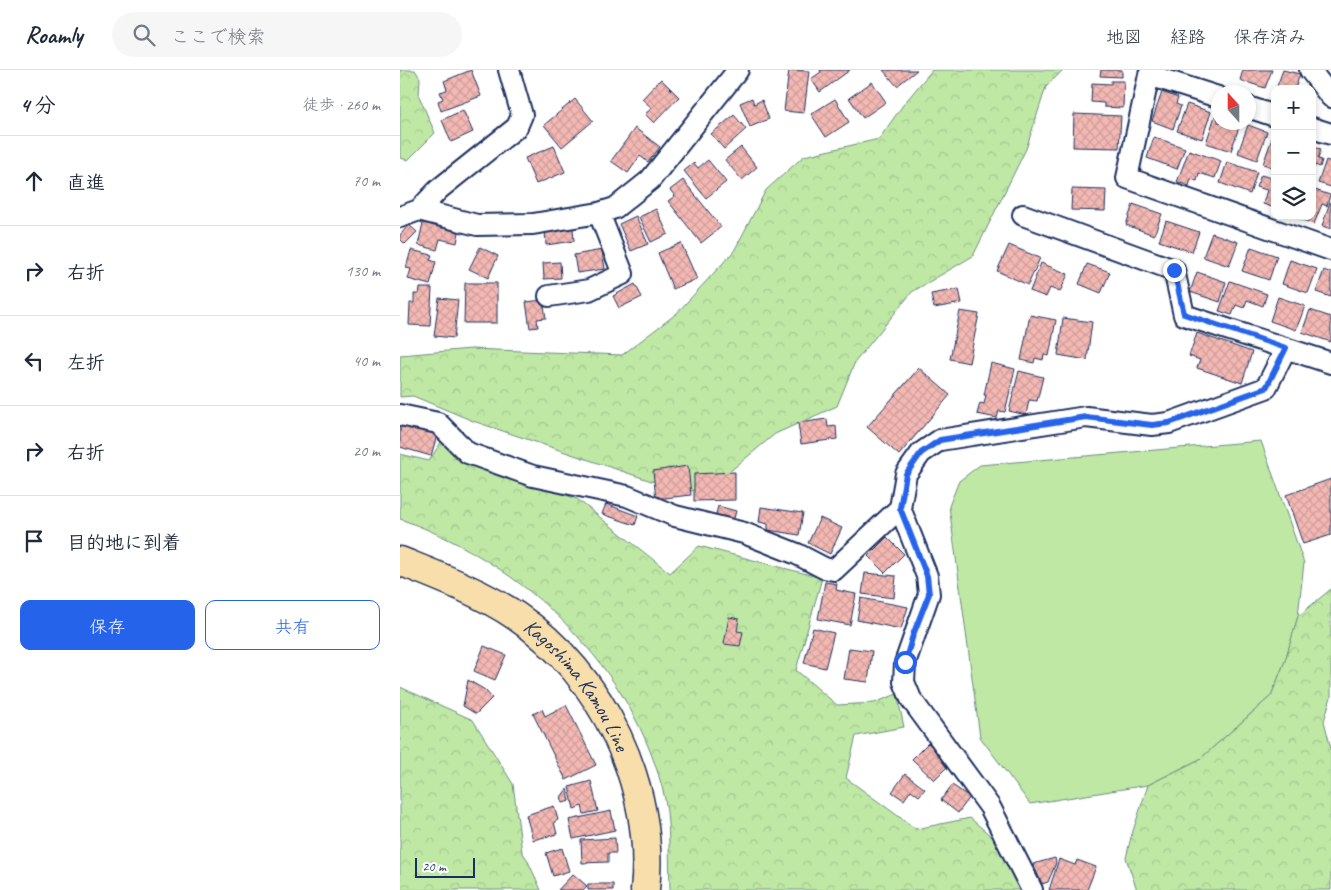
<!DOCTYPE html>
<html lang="ja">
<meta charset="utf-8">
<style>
:root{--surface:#fff;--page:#f6f6f7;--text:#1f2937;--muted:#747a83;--line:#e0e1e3;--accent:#2563eb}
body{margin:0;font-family:Caveat,"Klee One",sans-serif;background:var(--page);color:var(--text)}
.controls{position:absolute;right:15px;top:15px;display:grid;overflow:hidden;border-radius:10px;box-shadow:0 2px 8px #0003}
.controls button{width:45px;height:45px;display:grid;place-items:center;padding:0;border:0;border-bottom:1px solid var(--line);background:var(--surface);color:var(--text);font:25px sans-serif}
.compass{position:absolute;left:811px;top:15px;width:45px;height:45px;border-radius:50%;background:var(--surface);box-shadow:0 2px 8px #0003;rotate:339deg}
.scale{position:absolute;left:15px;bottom:12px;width:60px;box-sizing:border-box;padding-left:5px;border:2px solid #1b2f5e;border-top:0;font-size:14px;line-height:18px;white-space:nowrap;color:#1b2f5e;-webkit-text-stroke:4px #fff;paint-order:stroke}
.stop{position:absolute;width:15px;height:15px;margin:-11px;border:4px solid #2563eb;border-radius:50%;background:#fff}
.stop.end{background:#2563eb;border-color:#fff;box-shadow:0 1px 5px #0008}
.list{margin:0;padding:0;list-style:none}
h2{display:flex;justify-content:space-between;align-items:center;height:65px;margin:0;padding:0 20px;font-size:21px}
h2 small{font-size:16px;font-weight:400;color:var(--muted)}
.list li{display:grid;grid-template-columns:32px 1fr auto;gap:15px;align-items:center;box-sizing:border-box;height:90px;padding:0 20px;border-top:1px solid var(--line)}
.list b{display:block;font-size:19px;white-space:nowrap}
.list em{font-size:16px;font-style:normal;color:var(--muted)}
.actions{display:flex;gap:10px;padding:15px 20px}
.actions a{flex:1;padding:11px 0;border:1px solid var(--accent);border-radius:10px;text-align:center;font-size:18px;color:var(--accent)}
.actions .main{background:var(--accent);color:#fff}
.icon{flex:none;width:28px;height:28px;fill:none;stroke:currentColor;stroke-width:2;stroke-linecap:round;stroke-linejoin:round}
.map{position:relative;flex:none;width:931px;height:820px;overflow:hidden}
header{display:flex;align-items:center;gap:30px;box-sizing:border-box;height:70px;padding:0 25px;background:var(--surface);border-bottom:1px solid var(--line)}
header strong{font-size:24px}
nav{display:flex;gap:28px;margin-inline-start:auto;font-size:18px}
.search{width:350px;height:45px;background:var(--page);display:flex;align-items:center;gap:12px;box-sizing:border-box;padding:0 18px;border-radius:28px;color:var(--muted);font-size:19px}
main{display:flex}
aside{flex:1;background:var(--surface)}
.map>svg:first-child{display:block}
</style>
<header>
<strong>Roamly</strong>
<div class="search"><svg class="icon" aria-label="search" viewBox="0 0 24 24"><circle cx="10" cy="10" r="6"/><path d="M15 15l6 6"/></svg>ここで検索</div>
<nav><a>地図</a><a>経路</a><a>保存済み</a></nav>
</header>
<main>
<aside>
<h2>4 分<small>徒歩 · 260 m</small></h2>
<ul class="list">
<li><svg class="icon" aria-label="ahead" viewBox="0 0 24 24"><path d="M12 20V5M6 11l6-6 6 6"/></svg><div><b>直進</b></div><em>70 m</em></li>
<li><svg class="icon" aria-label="right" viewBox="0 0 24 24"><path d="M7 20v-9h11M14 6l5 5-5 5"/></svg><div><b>右折</b></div><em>130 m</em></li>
<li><svg class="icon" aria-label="left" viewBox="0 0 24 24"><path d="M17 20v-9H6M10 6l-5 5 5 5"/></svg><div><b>左折</b></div><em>40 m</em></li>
<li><svg class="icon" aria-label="right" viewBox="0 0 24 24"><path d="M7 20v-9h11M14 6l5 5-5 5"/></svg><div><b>右折</b></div><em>20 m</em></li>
<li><svg class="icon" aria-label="arrive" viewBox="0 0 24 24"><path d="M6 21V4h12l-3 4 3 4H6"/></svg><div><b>目的地に到着</b></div></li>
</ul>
<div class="actions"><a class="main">保存</a><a>共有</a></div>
</aside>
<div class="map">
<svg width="931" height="820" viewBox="0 0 931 820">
<defs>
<pattern id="forest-crowns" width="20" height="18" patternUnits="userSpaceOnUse" patternTransform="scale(1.25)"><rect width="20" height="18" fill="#bfe8a4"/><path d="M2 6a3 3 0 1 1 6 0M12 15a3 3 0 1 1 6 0" fill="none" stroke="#a4c790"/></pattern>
<pattern id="building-cross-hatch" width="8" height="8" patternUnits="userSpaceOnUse" patternTransform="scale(1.25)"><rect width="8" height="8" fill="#f3b8b2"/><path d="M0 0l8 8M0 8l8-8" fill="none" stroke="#d09e9c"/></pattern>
</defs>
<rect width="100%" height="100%" fill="#fff"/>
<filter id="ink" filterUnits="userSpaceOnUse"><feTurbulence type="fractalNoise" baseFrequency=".02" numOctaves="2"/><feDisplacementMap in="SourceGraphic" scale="10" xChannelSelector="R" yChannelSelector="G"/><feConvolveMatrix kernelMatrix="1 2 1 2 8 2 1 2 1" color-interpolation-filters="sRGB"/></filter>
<g filter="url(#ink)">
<!-- grass -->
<path fill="#bfe8a4" stroke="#6d8c81" d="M861,371L904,493L898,546L885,591L871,626L800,689L748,715L630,734L580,667L549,436L559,411L580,395Z"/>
<!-- forest -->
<path fill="url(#forest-crowns)" stroke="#6d8c81" d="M0,0H15L20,8L19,26L35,63L8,90L0,88Z
M532,0H663L646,17L626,79L573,186L512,222L455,292L437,336L375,364L323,407L287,423L73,351L13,326L0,327V285L71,279L222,285L276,244L334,181L366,120L404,86L479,69L503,35Z
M45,366L64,389L177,429L270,503L299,476L422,508L396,600L437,635L474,633L497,624L504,657L456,666L446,708L516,759L570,748L599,773L625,820H270C269,794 270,753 265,729C235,598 125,493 0,449V384L29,391Z
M931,519V627L924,651L931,679V820H737L726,788L731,767L748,715L800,689L871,626L885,591L898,546Z
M0,617L73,650L113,714L122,782L127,789L141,820H0Z"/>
<!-- building -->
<path fill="url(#building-cross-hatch)" stroke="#1b2f5e" d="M71,0L81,26L41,41L38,31L43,29L40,22L47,20L44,11Z
M389,0L409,1L404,43L384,41Z
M420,0H450L420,22L411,9L421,2Z
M483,0H517L497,16Z
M701,0H722V7L700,6Z
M843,0H872L865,18L840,10Z
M883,0L900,4L895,19H876Z
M261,9L279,27L254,53L245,44L252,38L242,29Z
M711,11H724L723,38L704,37V33L691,32L692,13L711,14Z
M472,12L486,32L463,48L449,28Z
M762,22L778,28L776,34L781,36L773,59L752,51Z
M352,28L354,34L362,30L369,49L350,57L340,33Z
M175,29L193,51L162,77L144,55Z
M435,29L449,52L426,67L411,44Z
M787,34L811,42L802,69L777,61Z
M63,40L73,62L51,72L42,50Z
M674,44L721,46L719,78L673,77Z
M334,45L346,59L324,79L311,64Z
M815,46L818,47V52L840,54L831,81L806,73Z
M848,55L867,62L857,90L838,83Z
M235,58L260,77L248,92L240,86L228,103L211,91Z
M874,63L875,64V98L863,94Z
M754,67L785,78L777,99L747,88Z
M154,76L165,102L136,114L125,88Z
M341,77L357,97L342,110L325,90Z
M912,77L921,79L918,89L922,90L920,97L915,95L912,104Z
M789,80L821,91L815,108L799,103L797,111L791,109L789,116L777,112Z
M308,90L326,112L306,128L284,101L294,93L298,98Z
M926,90L931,92V117L918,113Z
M827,92L857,102L850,124L820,113Z
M861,105L875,109V138L863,134L867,120L856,117Z
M283,110L321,157L301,173L268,131L275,126L270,120Z
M672,119L706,120L705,141L671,140Z
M912,119L930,125L927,136L922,134L914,154L895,147L912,146Z
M930,132L931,133V159L922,156Z
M733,134L762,144L754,165L726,155Z
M256,139L268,164L251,172L239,147Z
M236,146L248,174L231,181L219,154Z
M766,151L799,162L792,182L759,171Z
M23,153L59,162L57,173L40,169L37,180L18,175Z
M9,155L17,162L5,174L0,169V165Z
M173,158L174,171L146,175L145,161Z
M812,163L838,172L829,196L803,187Z
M281,173L297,209L273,219L258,183Z
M609,175L640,188L628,215L597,201Z
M80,177L98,186L88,208L69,199Z
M851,177L877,186L869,210L842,201Z
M11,180L32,185L30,190L36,192L30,215L8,209L11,199L6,198Z
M202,180L205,199L177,203L174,185Z
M890,190L917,199L908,223L882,214Z
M160,192L161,208L144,209L143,193Z
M641,193L668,204L660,222L650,218L646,227L630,221Z
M687,194L710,202L701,223L679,214Z
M924,200L931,203V227L916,222Z
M797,202L826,212L820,232L790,222Z
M830,211L867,224L863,236L847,230L844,238L836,235L832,245L819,241Z
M65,213H97V253H64Z
M235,214L242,227L219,238L213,226Z
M20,218H32L30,256L9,255L10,233H14V224H19Z
M559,219L562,233L534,238L531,224Z
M878,227L905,236L896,260L870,251Z
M39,228L58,230L54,268L34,266Z
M143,230L146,248L137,249L138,257L130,258L126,232Z
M910,240L931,247V272L902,262Z
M560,241L579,244L569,293L550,289Z
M630,245L656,250L649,286L644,285L643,290L635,288L634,293L621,290Z
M663,248L692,252L687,290L658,285Z
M797,263L852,282L842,313L797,298L800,290L789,286Z
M591,293L615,299L605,342L599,341L597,348L577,344L580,333L584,334L586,325H584Z
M519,298L550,325L499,385L467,357Z
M619,301L643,307L637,331L629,330L626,345L609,341Z
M427,349L428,357L436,356L437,369L401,374L398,353Z
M0,352L37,365L31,386L0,377Z
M288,396L291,425L256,429L253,401Z
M335,402V430L294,431V404Z
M931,409V465L903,474L886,425Z
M206,434L238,446L235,455L202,444Z
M318,436L336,441L333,452L315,448Z
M361,437L403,443L399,465L368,460V454L359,452Z
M420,448L442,458L430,484L408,473Z
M487,467L504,484L485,503L468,486Z
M465,503L496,506L494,528L462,524Z
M425,512L437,514L436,520L456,524L450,555L418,549Z
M461,528L508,537L501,559L457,550Z
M329,547L339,549L337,561L343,562L340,576L324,574Z
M413,558L434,563L425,598L404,593Z
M84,576L106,585L95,610L74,601Z
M449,578L472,581L468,612L444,609Z
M68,610L85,620L92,628L76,644L63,636Z
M166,635L196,695L166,710L133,644L142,639L145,646Z
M528,673L550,694L534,710L512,689Z
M505,704L525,719L519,726L511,720L504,730L492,722Z
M191,711L198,741L184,744L182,736L174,739L169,717Z
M552,715L570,727L558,743L541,730Z
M167,719L170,731L163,733L161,727Z
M154,736L158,750L154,752L157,764L133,770L126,745Z
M211,741L215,760L173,769L169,750Z
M215,768L216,783H208V792L182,793L181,770Z
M162,778L169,801L153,806L146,783Z
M655,788L656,793L648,812L642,814L633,794Z
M659,789L675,795L677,790L696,797L687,820H649Z
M173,804L187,816L183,820H158Z
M188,814H213V820H188Z"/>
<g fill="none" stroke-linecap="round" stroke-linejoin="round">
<defs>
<path id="minor" d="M910,0L931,27
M818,27L749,5L727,108L931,180
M848,37L875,46
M912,58L931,64
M19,140L39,119L117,57L122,45L109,0
M623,145L774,200L784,245L931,293
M0,147L19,140L77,155L133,154L199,143L215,138L250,110L338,0
M149,226L189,220L223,204L199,143
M0,345L38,353L68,383L133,406L227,426L275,446L344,463L397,484L424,498L434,500L500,438
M632,820L590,737L511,629L504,612L505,593L529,524L527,506L500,438L506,404L521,383L540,370L686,347L752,355L769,353L866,318L886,278"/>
<g id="primary">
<path id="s1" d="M0,491C40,507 80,522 116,546C203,604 256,718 245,820"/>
</g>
</defs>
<!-- minor casing -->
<use href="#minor" stroke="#1b2f5e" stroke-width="24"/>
<!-- primary casing -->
<use href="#primary" stroke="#1b2f5e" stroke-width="31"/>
<!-- minor -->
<use href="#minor" stroke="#fff" stroke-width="20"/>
<!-- primary -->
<use href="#primary" stroke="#f8deab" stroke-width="28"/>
</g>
</g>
<g fill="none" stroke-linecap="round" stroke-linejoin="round" filter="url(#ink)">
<!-- route -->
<path stroke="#2563eb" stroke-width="6" d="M505,592L513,565L529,524L527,506L500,438L506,404L521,383L540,370L686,347L752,355L769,353L866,318L886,278L784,244L774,200"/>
</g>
<g text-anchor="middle" stroke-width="4" stroke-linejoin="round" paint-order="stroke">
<!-- street labels -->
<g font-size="21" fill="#1b2f5e" stroke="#fff">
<text dy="7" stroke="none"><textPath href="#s1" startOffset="222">Kagoshima Kamou Line</textPath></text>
</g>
</g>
</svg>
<div class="controls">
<button>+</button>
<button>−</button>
<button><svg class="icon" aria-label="layers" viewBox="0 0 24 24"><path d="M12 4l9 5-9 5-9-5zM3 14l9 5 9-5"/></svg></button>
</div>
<svg class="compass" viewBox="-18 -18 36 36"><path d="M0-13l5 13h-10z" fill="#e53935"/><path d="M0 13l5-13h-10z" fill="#747a83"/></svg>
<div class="scale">20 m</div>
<div class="stop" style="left:505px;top:592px"></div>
<div class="stop end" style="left:774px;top:200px"></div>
</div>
</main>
